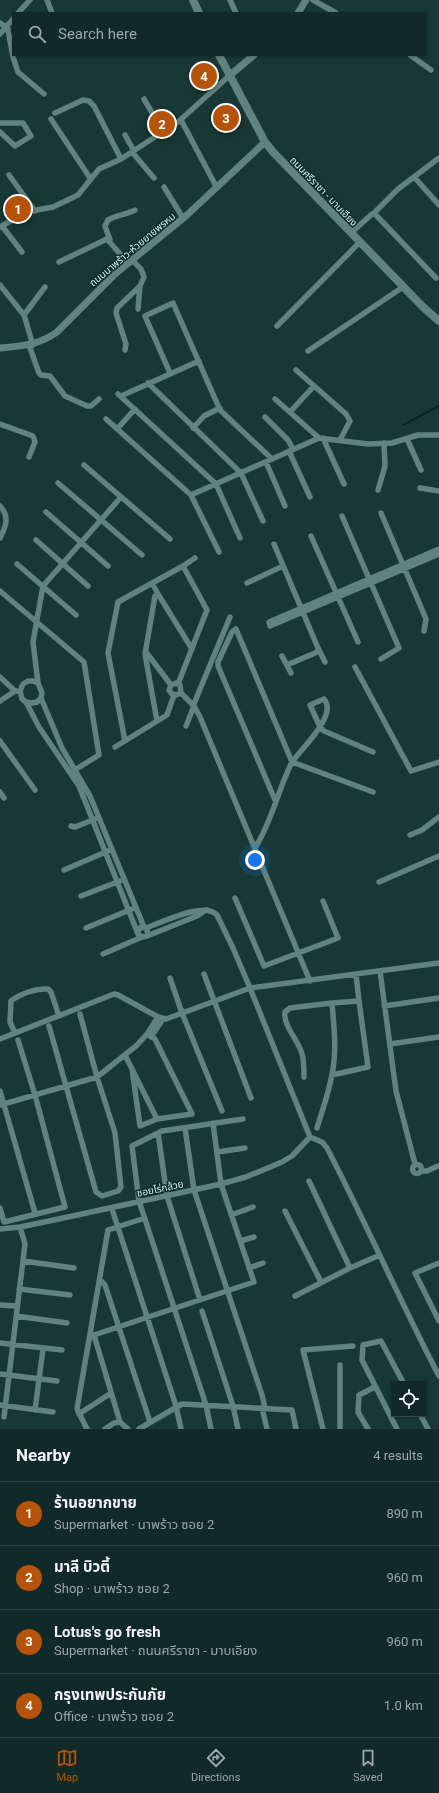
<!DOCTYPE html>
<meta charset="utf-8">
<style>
:root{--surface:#112a28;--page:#1e3634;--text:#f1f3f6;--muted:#9ca7a8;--line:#304645;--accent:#b45309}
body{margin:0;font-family:Roboto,"Noto Sans Thai",sans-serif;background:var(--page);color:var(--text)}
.controls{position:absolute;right:12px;bottom:12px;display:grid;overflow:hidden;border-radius:0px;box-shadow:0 1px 3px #0004}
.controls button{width:36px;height:36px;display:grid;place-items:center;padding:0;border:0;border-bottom:1px solid var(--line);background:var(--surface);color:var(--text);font:20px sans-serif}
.you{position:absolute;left:255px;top:860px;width:14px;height:14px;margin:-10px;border:3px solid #fff;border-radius:50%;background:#1a73e8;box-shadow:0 0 0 6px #1a73e833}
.badge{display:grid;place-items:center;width:26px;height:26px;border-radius:50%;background:var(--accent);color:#fff;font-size:13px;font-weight:700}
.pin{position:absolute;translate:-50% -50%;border:2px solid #fff;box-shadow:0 1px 4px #0006}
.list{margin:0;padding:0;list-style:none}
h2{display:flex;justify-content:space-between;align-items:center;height:52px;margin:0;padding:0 16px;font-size:17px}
h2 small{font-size:13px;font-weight:400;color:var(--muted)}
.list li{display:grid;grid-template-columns:26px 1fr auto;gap:12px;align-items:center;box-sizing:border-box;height:64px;padding:0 16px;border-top:1px solid var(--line)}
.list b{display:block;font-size:15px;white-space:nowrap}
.list p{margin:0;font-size:13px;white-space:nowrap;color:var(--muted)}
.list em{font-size:13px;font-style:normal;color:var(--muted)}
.icon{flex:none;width:22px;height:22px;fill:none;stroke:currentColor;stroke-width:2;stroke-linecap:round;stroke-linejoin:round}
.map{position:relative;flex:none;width:439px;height:1429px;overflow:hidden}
.search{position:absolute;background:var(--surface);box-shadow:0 1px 3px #0004;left:12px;right:12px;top:12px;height:44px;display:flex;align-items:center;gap:10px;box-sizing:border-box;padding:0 14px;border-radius:0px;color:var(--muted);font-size:15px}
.sheet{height:308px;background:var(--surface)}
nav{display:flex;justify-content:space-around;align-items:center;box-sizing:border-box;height:56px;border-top:1px solid var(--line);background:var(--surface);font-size:11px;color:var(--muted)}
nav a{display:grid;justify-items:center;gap:2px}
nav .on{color:var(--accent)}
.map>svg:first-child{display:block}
</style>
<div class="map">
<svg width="439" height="1429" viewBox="0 0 439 1429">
<rect width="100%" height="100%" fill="#173835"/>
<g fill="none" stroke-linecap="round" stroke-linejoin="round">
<!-- stream -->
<path stroke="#061b2f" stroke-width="1.5" d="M403,425L439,406"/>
<!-- minor -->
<path stroke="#61837f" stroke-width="5.5" d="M47,0L52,13
M230,0L236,13
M313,0L336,13
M18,13L30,0
M0,23L5,27
M7,25L13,57L18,72L44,94
M0,34L13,19
M410,55L431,70
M144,99L154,116H163L170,127
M55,113L83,100L89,101L94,106L121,159
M51,119L90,178
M181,120L217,188
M0,123H23L31,136L15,146L0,132
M125,135L134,151
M132,152L154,178
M9,175L35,211
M415,178L439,205
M164,187L183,218
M373,214L398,189L439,158
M2,226L22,252
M0,227L26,212L53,207L78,195L99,169L121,159L178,122L229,76
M351,233L372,214H375L436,278
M110,240L105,226L108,220C116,215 125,215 135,210
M132,260L141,269L144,277L140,286L138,309
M59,262L107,239L128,263
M0,285L24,315L33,345
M24,315L45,287
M277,326L360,242
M29,345L39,373L41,375L50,376L65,396L87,406H91L99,399
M125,350L126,344L116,313L117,308L140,286
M308,351L403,287
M296,370L346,414L350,421L340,440
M170,373L145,316L173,303L220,410L272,459
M148,383L241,473L263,521
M118,394L216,484L240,538
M121,396L199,361
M275,399L319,438
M290,412L314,386
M265,417L288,440L293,449
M106,419L191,495L219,552
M0,424L33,436L35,442L29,457
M193,428L204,416L220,408
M117,429L135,409
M323,438L344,484
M407,439L421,470
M289,451L310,497
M266,462L285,506
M84,465L170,539
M58,483L142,555
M420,488L439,491
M378,490L385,466L384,443
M191,495L319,438L368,444L392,443L418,435H439
M0,506C10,517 6,526 0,538
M46,512L108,566
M381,513L426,619L424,631
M342,516L399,648L381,659
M311,536L358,642
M36,540L88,586
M274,544L318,648V651L315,653L287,665
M439,549L269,622L270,626L439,554
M17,564L76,615
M152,583L158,594L155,596L145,654L157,721
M247,583L283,566
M0,591L84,662L99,755L73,771
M158,594L192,649
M318,648L325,662
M146,652L171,685
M282,656L291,673
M355,667L411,771L439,762
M0,677L15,691
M38,683L33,681H28L23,684L20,691L22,699L26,702L32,703L37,702L41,698L42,693L38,683L33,642L43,586L121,497
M178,684L207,610L183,566L195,558
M181,693L176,695L172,694L169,690L171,685L176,683L180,685L181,693L194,706L200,717L310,981
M41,698L62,748L90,796L144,927
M0,701L15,691H20
M26,702L39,727L79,786L138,934L142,937L147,936L148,933L146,928L141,927L138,931
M193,706L230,617
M186,726L194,706
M0,741L35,790
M125,741L108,653L118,602L183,566
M115,747L167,715L174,695
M0,792L4,798
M275,800L218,666V662L232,632L236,629L292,762L373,792
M71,826L75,827L95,819
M410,835L422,830L439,817
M255,848C268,828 275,803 284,780C287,774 289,766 293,761C302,748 338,715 324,699L310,705L320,727L324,731L373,752
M64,870L108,851
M379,882L439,856
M81,896L120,881
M235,898L264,966L338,938L323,901
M86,928L132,909
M147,936L197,916L206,910
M103,954L142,937
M439,963L250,988L310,1137L322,1142L327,1148C366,1223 400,1301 439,1376
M380,971L396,1091L415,1164
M204,974L251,1098
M170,978L182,1013L222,1111
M384,1006L439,998
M49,1026L96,1192L102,1196L118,1191L121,1187L115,1133L97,1077L80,1014
M15,1033L10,1022L11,1001C20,994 36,988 48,989L51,992L59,1016
M147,1034L155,1039L192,1114L157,1119
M151,1037L163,1019
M0,1039L114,994L118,995L158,1017L166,1019L250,988L233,948L217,915C204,901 163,922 146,928
M390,1044L439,1037
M125,1055L157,1119L140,1126L132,1069
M332,1075L368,1067L359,1001
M304,1077C304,1069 304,1061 302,1054C299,1041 283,1026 285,1012L290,1008L332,1003
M0,1091L35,1213
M0,1105L97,1077L136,1046L147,1034L158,1017
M185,1128L194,1190L262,1395L265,1408
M317,1128C322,1111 329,1093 332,1074C337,1051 334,1027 332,1003L359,1001L356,974
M158,1133L167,1196L200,1300
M217,1152L245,1148
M412.5 1169a4.5 4.5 0 1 1 9 0a4.5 4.5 0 1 1-9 0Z
M421,1171H427L438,1166
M309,1181L350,1268
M0,1208L4,1222L65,1207L35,1095L18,1040
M285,1211L321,1282
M113,1212L176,1406L181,1429
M231,1215L253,1207
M0,1229L20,1227L54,1220L221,1184L246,1177L282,1162L292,1156L310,1137
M240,1241L254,1237
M23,1261L74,1268
M439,1263L415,1273L439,1321
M249,1268L263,1263
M101,1281L105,1285L150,1422
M19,1289L70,1295
M295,1296L350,1268L380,1255
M0,1305L17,1306
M202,1311L233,1406L238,1429
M16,1316L67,1323
M91,1334L94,1335L254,1282L221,1184L213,1123
M94,1335L120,1422L128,1429
M0,1343L62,1350
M340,1365V1429
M0,1374L57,1381
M0,1405L53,1412
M262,1408L267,1429
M35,1410L43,1349
M79,1414L111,1393
M420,1414L428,1429
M4,1417L25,1244L20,1227
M87,1429L77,1409L108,1230L145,1218
M105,1429L114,1423L120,1422
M139,1429L182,1404L292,1410L296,1429
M211,1429L206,1405L139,1201L132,1146L162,1131L243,1119
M323,1429L303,1350L353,1346
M368,1429L358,1412L359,1395L375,1387
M397,1429L362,1360L363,1345L381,1341L404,1384"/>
<!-- tertiary -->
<path stroke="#61837f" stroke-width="7" d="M298,13L306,0
M229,76L254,55
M0,348C22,346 39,345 57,332L115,274L187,215L265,142"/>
<!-- secondary -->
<path stroke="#61837f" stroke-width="8" d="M193,0L199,13
M219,55L265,142L273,152L423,307L439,321"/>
</g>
<g text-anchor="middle" stroke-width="3" stroke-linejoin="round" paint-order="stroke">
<!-- street labels -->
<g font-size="10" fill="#dbeeeb" stroke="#0c2e2b">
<text transform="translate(324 191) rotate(46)" y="4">ถนนศรีราชา - มาบเอียง</text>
<text transform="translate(132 249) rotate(-40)" y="4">ถนนนาพร้าว-ห้วยยายพรหม</text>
<text transform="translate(160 1188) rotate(-12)" y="4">ซอยไร่กล้วย</text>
</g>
</g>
</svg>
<div class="controls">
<button><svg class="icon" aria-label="locate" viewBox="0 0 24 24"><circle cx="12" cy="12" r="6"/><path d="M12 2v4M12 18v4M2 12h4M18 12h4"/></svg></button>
</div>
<div class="you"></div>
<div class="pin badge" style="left:18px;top:209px">1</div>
<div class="pin badge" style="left:162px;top:124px">2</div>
<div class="pin badge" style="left:226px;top:118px">3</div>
<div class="pin badge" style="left:204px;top:76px">4</div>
<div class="search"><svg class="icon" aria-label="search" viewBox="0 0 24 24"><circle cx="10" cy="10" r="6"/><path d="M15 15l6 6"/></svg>Search here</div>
</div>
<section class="sheet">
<h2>Nearby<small>4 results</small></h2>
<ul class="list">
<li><span class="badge">1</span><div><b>ร้านอยากขาย</b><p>Supermarket · นาพร้าว ซอย 2</p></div><em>890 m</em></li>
<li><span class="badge">2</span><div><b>มาลี บิวตี้</b><p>Shop · นาพร้าว ซอย 2</p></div><em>960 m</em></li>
<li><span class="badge">3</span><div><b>Lotus's go fresh</b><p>Supermarket · ถนนศรีราชา - มาบเอียง</p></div><em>960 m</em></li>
<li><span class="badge">4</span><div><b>กรุงเทพประกันภัย</b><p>Office · นาพร้าว ซอย 2</p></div><em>1.0 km</em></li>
</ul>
</section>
<nav>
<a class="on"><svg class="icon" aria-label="map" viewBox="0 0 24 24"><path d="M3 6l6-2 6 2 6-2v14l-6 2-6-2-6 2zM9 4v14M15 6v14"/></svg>Map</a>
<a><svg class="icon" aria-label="directions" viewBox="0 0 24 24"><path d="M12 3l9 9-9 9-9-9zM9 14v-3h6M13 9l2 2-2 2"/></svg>Directions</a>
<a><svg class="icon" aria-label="saved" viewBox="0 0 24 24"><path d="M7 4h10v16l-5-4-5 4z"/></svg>Saved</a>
</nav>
